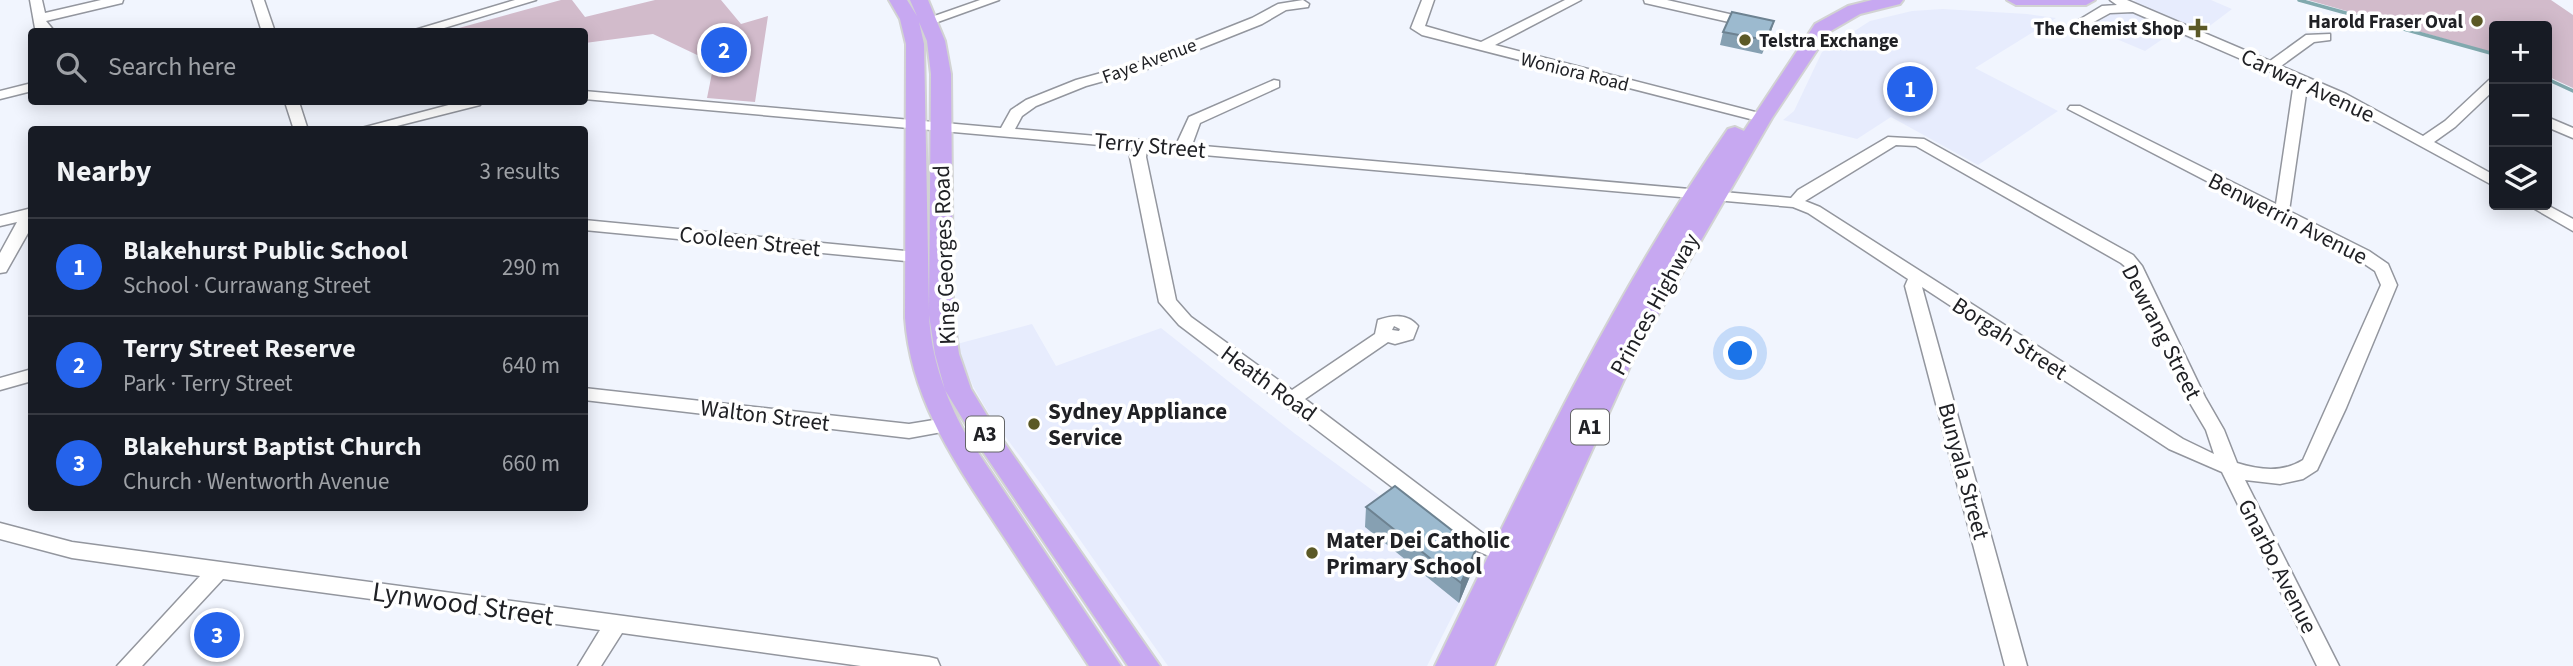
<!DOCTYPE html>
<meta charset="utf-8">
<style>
:root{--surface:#171b24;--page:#20242c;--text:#f1f3f6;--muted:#9ea1a6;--line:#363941;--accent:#2563eb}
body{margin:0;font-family:"Source Sans 3",sans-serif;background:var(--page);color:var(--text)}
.controls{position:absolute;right:21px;top:21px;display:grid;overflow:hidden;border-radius:7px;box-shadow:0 4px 18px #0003}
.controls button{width:63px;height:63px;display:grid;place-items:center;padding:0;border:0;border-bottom:2px solid var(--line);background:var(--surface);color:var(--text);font:35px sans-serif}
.you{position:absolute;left:1741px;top:354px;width:24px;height:24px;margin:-18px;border:5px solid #fff;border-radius:50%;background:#1a73e8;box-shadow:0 0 0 10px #1a73e833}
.badge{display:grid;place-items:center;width:46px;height:46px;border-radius:50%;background:var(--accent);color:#fff;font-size:23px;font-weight:700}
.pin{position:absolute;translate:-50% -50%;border:4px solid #fff;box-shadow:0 2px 7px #0006}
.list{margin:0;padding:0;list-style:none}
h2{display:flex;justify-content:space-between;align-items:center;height:91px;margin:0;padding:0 28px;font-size:30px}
h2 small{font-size:23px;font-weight:400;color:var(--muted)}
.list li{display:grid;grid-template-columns:46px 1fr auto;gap:21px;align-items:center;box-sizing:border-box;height:98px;padding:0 28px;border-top:2px solid var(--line)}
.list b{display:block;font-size:26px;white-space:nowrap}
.list p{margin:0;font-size:23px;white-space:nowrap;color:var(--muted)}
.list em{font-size:23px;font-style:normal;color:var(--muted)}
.icon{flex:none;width:38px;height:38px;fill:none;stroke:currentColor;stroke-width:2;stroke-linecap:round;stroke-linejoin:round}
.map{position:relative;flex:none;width:2573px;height:666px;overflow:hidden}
.search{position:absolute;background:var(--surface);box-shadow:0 4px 18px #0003;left:28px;top:28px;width:560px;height:77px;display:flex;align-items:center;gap:18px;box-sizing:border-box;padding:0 24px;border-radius:7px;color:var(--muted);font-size:26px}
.panel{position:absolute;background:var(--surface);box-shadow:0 4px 18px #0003;left:28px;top:126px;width:560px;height:385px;border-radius:7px}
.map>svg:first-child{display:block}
</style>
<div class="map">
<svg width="2573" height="666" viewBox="0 0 2573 666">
<rect width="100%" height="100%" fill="#f1f5fe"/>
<!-- built -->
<path fill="#e7ecfd" d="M2136,0H2211L2232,9L2191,40L2173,32L2145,51L2088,27Z
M1943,9L2027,14L2056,18L1975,68L2058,111L1978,165L1891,117L1857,139L1783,120L1794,111L1822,52L1870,21L1912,11Z
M1032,324L1056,366L1161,328L1294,433L1394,506L1365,527L1459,603L1427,666H1168L1041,484L992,419L973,386L960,356L957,344Z"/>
<!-- green -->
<path fill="#d2bbcb" d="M561,0H572L585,17L655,0H721L741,24L768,16L755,102L707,98L714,63L653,34L585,43L584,32L448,31Z
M2308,0H2551L2573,15V88L2547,76V26H2494V53Z"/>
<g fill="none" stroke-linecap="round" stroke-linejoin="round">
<!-- stream -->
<path stroke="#81a9ae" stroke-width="3.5" d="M2299,0L2494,54
M2547,79L2573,91"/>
<defs>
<path id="minor" d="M30,0H42L45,13L101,0H123L122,3L46,21L55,32H40L35,28Z
M252,0H264L275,32H262Z
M515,0H536L431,32H408Z
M980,0H999L935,23H925L923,20Z
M1303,0L1309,4L1308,7L1286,10L1262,24L1154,67L1086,86L1036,106L1022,116L1015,129L1177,143L1189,117L1274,80L1279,81V87L1200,123L1192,145L1791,198L1798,190L1888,137L1924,139L2133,255L2142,266L2205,397L2224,430L2237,463C2260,470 2282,473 2303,460L2381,285L2375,271L2357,259L2068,109L2070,106H2080L2276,204L2294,82L2133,12L2110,13L2090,24L2089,28L2071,33L2064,29L2102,6L2117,5L2110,0H2127L2270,61L2306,35L2330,34V40L2314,42L2281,66L2346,94L2423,136L2445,121L2489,80L2494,79V90L2455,127L2434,142L2494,175V186L2336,100L2307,87L2289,211L2369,251L2388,264L2397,285L2346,408L2317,470L2303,479L2280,484L2245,480L2339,666H2317L2222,472L2169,449L1922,287L2027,666H2005L1905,286L1908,279L1808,213L1793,207L1147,150L1146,157L1176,300L1191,317L1292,390L1375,334L1378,320C1393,315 1407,313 1418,326L1413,339L1395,344L1388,342L1305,399L1489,538L1519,552L1522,558L1519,564L1512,566L1475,550L1179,325L1159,302L1130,157L1133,148L584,99V91L1001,128L1011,110L1026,100L1076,80L1144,61L1252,18L1278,4ZM1896,145L1916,146L2121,263L2127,268L2187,398L2206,430L2214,454L2183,439L1820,207L1805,201ZM1394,326L1400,329L1399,331L1392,330Z
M1422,0H1434L1425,26L1481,42L1565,0H1581L1495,45L1767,115L1769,118L1762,122L1422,35L1411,28Z
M1644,0H1667L1747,18L1749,21L1742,25L1645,3Z
M32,83V91L0,99V91Z
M285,102H299L308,130H294Z
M460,102H482L480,105L381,130H354Z
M2547,117L2573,128V138L2547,127Z
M2528,205H2547L2573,219V231Z
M32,208V226L6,272L0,273V253L17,222L0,226V216Z
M584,220L916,252L924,257L916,262L584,230Z
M32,369V381L0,390V378Z
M584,388L909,424L946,418L953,420L955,425L953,430L909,438L584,400Z
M0,523L72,542L929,657L937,659L940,666H861L622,633L601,666H578L600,630L223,579L142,666H117L200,576L72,558L0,539Z"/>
<path id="highway" d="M889,0H907L917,16L910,0H928L945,41L951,74L953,314L959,354L971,389L997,432L1160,666H1128L979,446L945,390L935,354L929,315C931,357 945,396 965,433L1121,666H1089C1059,621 1030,576 1000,531C956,464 911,401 905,318L906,44L900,19ZM919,22L927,41L931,74L929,310L924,44Z
M1872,0H1903L1900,4L1860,14L1829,32L1772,118L1637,351L1494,666H1435C1524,482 1611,297 1728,129L1735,127L1744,131L1815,24L1848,6Z
M2007,0H2095L2086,5H2016Z"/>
</defs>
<!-- minor casing -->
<use href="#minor" stroke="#93969e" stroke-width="3"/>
<!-- highway casing -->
<use href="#highway" stroke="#d2d3d3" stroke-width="4"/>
<!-- minor -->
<use href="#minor" fill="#fff" fill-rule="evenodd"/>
<!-- highway -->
<use href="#highway" fill="#c7a8f1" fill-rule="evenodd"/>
</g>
<!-- wall -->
<path fill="#86a0b2" d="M1723,32L1770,35L1762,54L1720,45Z
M1366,507L1476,549L1473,569L1459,603L1365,527Z"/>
<!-- shaded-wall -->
<path fill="#6d8291" d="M1774,21L1770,35L1762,54L1766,40Z
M1476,549L1473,569L1459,603L1461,583Z"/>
<!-- building -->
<path fill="#9cbacf" stroke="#6d8291" stroke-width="2" d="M1732,12L1774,21L1766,40L1723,32Z
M1395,486L1476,549L1461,583L1366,507Z"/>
<!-- markers -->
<g fill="#5b5926" stroke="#fff" stroke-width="2.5">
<circle cx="2477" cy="21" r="7"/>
<path d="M2194.5 17.5h7v7h7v7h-7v7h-7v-7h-7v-7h7z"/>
<circle cx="1745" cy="40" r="7"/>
<circle cx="1034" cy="424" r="7"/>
<circle cx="1312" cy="553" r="7"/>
</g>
<g text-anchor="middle" stroke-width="7" stroke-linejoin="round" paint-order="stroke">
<!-- far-poi labels -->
<g font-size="19" font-weight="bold" fill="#202125" stroke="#fff" text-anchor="end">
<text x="2463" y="28">Harold Fraser Oval</text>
<text x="2184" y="35">The Chemist Shop</text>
<text x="1759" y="47" text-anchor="start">Telstra Exchange</text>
</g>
<!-- far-street labels -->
<g font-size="19" fill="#202125" stroke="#fff">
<text transform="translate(1149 60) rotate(-20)" y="7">Faye Avenue</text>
<text transform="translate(1575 71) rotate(14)" y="7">Woniora Road</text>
</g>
<!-- shield labels -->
<g fill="#fff" stroke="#636466" stroke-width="2">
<rect x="1571" y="409.5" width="38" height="35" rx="5"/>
<rect x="966" y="416.5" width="38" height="35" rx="5"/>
</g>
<g font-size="21" font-weight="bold" fill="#202125">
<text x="1590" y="434">A1</text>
<text x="985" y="441">A3</text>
</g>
<!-- street labels -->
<g font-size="23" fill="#202125" stroke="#fff">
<text transform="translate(2308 85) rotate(25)" y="8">Carwar Avenue</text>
<text transform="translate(1150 145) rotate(5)" y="8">Terry Street</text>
<text transform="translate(2288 218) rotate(27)" y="8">Benwerrin Avenue</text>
<text transform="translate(750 241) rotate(6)" y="8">Cooleen Street</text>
<text transform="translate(944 255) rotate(-92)" y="8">King Georges Road</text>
<text transform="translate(1654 304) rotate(-61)" y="8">Princes Highway</text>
<text transform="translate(2162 332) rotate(63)" y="8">Dewrang Street</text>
<text transform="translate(2010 338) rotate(33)" y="8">Borgah Street</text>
<text transform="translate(1269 383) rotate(36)" y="8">Heath Road</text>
<text transform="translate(765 415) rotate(7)" y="8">Walton Street</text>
<text transform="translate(1964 471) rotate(75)" y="8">Bunyala Street</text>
<text transform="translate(2278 566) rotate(63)" y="8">Gnarbo Avenue</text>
</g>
<!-- poi labels -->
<g font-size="23" font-weight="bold" fill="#202125" stroke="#fff" text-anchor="start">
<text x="1048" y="419">Sydney Appliance<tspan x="1048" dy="26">Service</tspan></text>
<text x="1326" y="548">Mater Dei Catholic<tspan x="1326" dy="26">Primary School</tspan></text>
</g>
<!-- near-street labels -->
<g font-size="28" fill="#202125" stroke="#fff">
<text transform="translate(463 603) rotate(8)" y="10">Lynwood Street</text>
</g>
</g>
</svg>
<div class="controls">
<button>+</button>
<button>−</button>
<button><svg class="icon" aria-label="layers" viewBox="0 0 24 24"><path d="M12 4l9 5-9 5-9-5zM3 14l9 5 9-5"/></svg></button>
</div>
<div class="you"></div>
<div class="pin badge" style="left:1910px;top:89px">1</div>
<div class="pin badge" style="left:724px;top:50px">2</div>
<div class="pin badge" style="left:217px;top:635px">3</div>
<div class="search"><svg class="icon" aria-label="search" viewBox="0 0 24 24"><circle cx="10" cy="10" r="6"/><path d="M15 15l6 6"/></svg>Search here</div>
<section class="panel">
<h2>Nearby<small>3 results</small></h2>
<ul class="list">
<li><span class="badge">1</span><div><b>Blakehurst Public School</b><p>School · Currawang Street</p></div><em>290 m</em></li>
<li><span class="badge">2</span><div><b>Terry Street Reserve</b><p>Park · Terry Street</p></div><em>640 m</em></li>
<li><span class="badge">3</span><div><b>Blakehurst Baptist Church</b><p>Church · Wentworth Avenue</p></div><em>660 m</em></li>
</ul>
</section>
</div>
